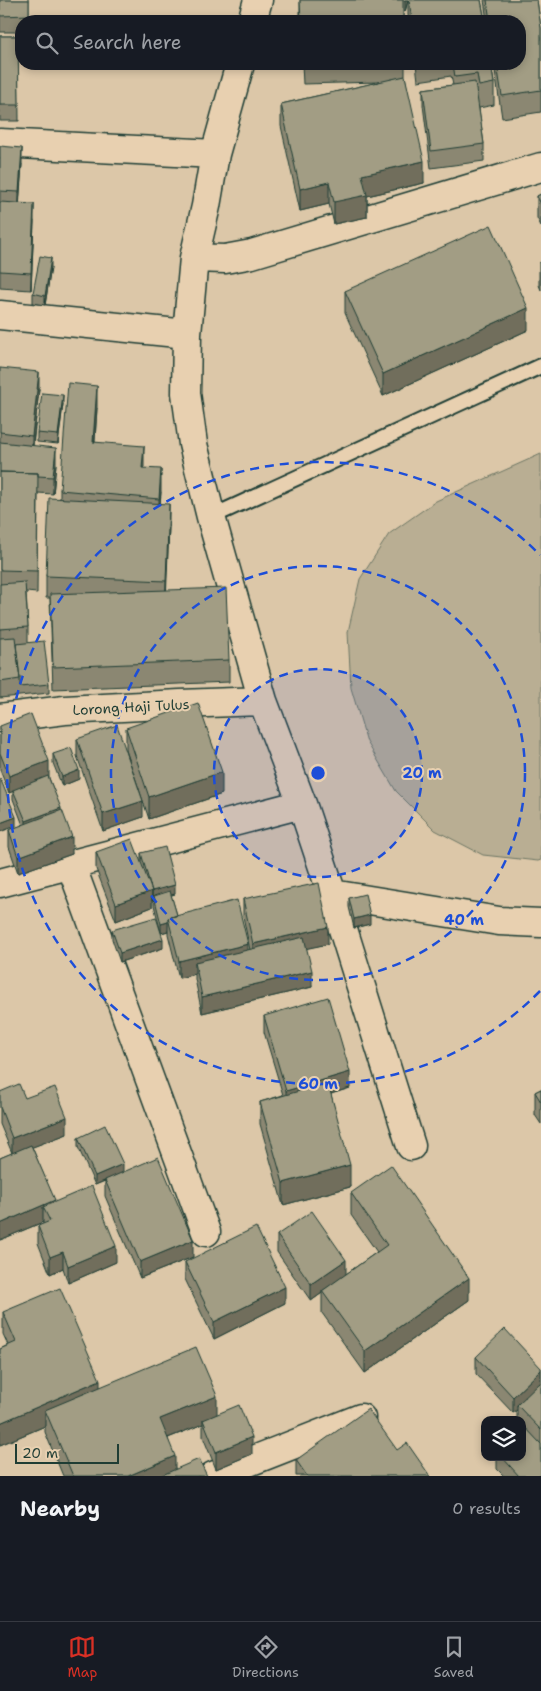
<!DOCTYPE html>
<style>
:root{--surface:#171b24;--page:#20242c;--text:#f1f3f6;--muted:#9ea1a6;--line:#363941;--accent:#d93025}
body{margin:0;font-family:"Shantell Sans",sans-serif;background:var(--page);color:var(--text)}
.controls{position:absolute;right:15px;bottom:15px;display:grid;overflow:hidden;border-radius:10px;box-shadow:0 2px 8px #0003}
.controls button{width:45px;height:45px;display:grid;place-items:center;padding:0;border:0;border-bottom:1px solid var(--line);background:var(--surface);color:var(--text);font:25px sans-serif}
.scale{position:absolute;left:15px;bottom:12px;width:104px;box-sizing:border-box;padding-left:5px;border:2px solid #1f3d34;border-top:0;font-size:14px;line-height:18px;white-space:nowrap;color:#1f3d34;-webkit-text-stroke:4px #e8d0b0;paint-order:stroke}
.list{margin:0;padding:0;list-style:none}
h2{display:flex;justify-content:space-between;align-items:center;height:65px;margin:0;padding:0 20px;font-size:21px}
h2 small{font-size:16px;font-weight:400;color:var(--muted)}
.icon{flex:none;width:28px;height:28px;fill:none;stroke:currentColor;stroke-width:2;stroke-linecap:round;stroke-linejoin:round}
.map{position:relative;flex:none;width:541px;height:1476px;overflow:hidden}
.search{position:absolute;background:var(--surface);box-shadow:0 2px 8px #0003;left:15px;right:15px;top:15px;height:55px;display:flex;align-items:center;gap:12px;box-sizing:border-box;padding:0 18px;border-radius:20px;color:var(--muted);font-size:19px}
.sheet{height:145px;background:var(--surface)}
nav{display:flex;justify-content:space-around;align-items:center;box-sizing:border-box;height:70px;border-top:1px solid var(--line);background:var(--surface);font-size:14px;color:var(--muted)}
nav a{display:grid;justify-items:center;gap:2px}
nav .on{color:var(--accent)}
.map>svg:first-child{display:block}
</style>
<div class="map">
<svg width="541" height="1476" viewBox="0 0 541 1476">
<rect width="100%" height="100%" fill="#dcc7a8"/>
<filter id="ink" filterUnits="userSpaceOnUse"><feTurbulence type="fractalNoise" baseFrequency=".02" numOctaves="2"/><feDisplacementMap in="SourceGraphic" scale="10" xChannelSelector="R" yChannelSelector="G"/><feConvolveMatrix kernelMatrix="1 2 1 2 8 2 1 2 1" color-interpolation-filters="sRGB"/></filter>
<g filter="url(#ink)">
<!-- green -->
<path fill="#b9ae93" stroke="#6c7664" d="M541,454V860L538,861L483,855L435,830L396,791L367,742L351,688L348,632L360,579L389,534L436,501Z"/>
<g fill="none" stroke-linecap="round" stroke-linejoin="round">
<defs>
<path id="service" d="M211,517L541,366"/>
<path id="minor" d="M252,21L258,0
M240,64L215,154L206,206L194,258L225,259L252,254L541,167
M0,143L215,154
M194,258L187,334L186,393L193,444L211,517L263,701L302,804L332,894L411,1146
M0,315L187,334
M0,718L65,710L180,704L263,701
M71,865L206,1232
M0,883L302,804
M332,894L499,921L541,923
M213,1476L361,1418"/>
</defs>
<!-- service casing -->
<use href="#service" stroke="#1f3d34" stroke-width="18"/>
<!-- minor casing -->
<use href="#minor" stroke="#1f3d34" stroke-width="31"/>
<!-- service -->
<use href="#service" stroke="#e8d0b0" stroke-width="14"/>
<!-- minor -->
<use href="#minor" stroke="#e8d0b0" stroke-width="28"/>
</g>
<!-- wall -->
<path fill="#8b8772" stroke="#1f3d34" d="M0,0H29V21H21V32H0Z
M300,0H481L485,21H409L408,15V0L405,12L403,11V21H300Z
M484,0H537L541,28V112L502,118L494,64H520V21H487Z
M0,36H18L19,121H0Z
M302,64H405V76L424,183L367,196V217L334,224L329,204L300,211L281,126V104L379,82L303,84Z
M416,64H491L494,83V105L479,108L484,144V161L431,168L423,105V89L453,85L451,76L418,81Z
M0,146L22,164L19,203L34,221L31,290L0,288Z
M541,194V226L537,218V196Z
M541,262V290L539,285V263Z
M51,267L45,305L33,303V293Z
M345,291L528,330L383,396L345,313Z
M0,368L39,389L33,446L56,464L53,494L38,493L37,593L26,592L28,627V643L49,684V693L0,698Z
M63,404L58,444L37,442V433Z
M97,408L95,442L144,468L161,492L160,503L169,526L166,590L229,660V682L53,689L50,598H46V576L60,499V490Z
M0,726L49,778L61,811L72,854L18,873L9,847V830L23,825L13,799V791L9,793L0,770Z
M126,728L222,794L149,819L126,750Z
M77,739L143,817L103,831L77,756Z
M53,754L79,779L62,786L53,763Z
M96,852L141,862V853L175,894L171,895L177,915L248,950H250L243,916V899L328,944L306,948L312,987L202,1013L195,979V974L179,978L168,934V931L161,933L154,905V900H152V907L116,921L96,869Z
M349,898L370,924L354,928L349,907Z
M112,930L163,948L120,962L112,939Z
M264,1016L350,1088L331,1094L350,1187L283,1205L260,1124V1102L283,1095L264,1032Z
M541,1089V1124L535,1115V1092Z
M0,1092L25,1098L67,1134L32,1147L55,1202L116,1262L68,1283L63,1268L50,1274L38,1243V1226L43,1224V1222L0,1240V1158L12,1153L0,1124Z
M78,1138L123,1172L193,1257L140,1278L105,1196V1181L95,1185L78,1147Z
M351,1193L469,1300L365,1373L322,1313V1293L311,1301L277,1252V1235L346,1274L377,1252L351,1215Z
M185,1262L285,1303L214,1339L185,1279Z
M3,1312L100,1387L217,1414L252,1454L216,1469L203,1437V1424L168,1438L175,1469L207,1476H63L45,1432V1426L0,1445V1349L8,1345L3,1334Z
M476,1357L541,1368V1476H504L497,1469V1457H522V1420H517V1410L513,1413L476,1374Z
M397,1450L430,1476H296V1460Z"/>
<!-- shaded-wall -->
<path fill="#716e5c" stroke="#1f3d34" d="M405,0H408L405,12Z
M22,148V164L19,209V192Z
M424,161V183L367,196V217L334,224V202L362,175Z
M329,182V204L300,211V189Z
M34,204V221L31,290V273Z
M51,258V267L45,305V296Z
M528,308V330L383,396V374Z
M39,372V389L32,452V436Z
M97,386V408L93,464V442Z
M63,395V404L58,444V435Z
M144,446V468L142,490V468Z
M56,448V464L53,494V477Z
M161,469V492L159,521V499Z
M169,504V526L166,603V581Z
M49,761V778L9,793V776Z
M79,770V779L62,786V777Z
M222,772V794L149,819V797Z
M143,801V817L103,831V814Z
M61,808V817L26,830V821Z
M16,817V826L0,832V823Z
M72,837V854L18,873V857Z
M175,885V894L155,900L154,896V900L152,901V891Z
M152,891V907L116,921V904Z
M370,915V924L354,928V919Z
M168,922V931L161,933V924Z
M328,927V944L253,960V944Z
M163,939V948L120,962V953Z
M248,944V961L195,962V974L179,978V961Z
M312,971V987L202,1013V997Z
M350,1072V1088L286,1107V1091Z
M67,1117V1134L12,1155V1138Z
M123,1164V1173L95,1185V1176Z
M350,1165V1187L283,1205V1183Z
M55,1200V1217L43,1207V1222L0,1240V1224Z
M193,1240V1257L140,1278V1262Z
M116,1246V1262L68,1283V1266Z
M63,1252V1268L50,1274V1257Z
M346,1260V1276L322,1291V1293L311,1301V1284Z
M469,1278V1300L365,1373V1351Z
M285,1287V1303L214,1339V1322Z
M541,1370V1387L517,1405V1410L513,1413V1397Z
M100,1380V1402L45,1410V1426L0,1445V1423Z
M217,1396V1418L203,1420V1424L160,1441V1419Z
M252,1437V1454L216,1469V1452Z
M175,1456V1476H128Z"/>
<!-- building -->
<path fill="#a29d84" stroke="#1f3d34" d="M0,0H29V15L0,16Z
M300,0H403V21H301Z
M409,0H481L485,21H412Z
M487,0H537L541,28V90L502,96L497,64H520V21H490Z
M0,36H18L19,105H0Z
M453,64H491L494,83L479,86L477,74L455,77Z
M405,76L424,161L362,175L367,195L334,202L329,182L300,189L281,104Z
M475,82L484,144L431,151L423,89Z
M0,146L22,148L19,192L0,191Z
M541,194V204L537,196Z
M0,202L34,204L31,273L0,271Z
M491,225L528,308L383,374L345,291Z
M40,256L51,258L45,296L33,293Z
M0,368L39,372L32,436L0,432Z
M68,383L97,386L93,442L144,446L142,468L161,469L159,499L60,490Z
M42,393L63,395L58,435L37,433Z
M0,442L56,448L53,477L38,476V473L0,472Z
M0,472L38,473L37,571L0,570Z
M49,498L169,504L166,581L46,576Z
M25,582L28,627L0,629V584Z
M226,588L229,660L53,667L50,594Z
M15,637L20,679L0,682V638Z
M44,641L49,684L20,687V679L16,644Z
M198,703L222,772L149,797L126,728Z
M31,714L49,761L9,776L0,753V726Z
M117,725L143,801L103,814L77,739Z
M71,748L79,770L62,777L53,754Z
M48,776L61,808L26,821L13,790Z
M0,778L16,817L0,823Z
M62,810L72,837L18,857L9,830Z
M132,839L152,891L116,904L96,852Z
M165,847L175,885L152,891L141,853Z
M319,883L328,927L253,944L243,899Z
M170,891L177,915L168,918V922L161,924L154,896Z
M365,894L370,915L354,919L349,898Z
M237,900L248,944L179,961L168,918Z
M156,917L163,939L120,953L112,930Z
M304,937L312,971L202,997L195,962Z
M328,997L350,1072L286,1091L264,1016Z
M328,1083L350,1165L283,1183L260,1102Z
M19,1084L25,1098L55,1087L67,1117L12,1138L0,1107V1092Z
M541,1089V1102L535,1092Z
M105,1125L123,1164L95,1176L78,1138Z
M31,1145L55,1200L0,1224V1158Z
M158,1157L193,1240L140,1262L105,1180Z
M391,1165L469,1278L365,1351L322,1291L387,1245L351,1193Z
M92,1186L116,1246L68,1266L63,1252L50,1257L38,1226L50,1221L43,1207Z
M312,1211L346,1260L311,1284L277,1235Z
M256,1227L285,1287L214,1322L185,1262Z
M60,1288L100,1380L0,1423V1349L16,1342L3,1312Z
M505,1329L541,1368V1370L513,1397L476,1357Z
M196,1347L217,1396L160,1419L175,1456L128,1476H73L45,1410Z
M541,1382V1430L517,1405Z
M239,1405L252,1437L216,1452L203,1420Z
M368,1409L397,1450L407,1443L430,1476H307L296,1460Z
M524,1426L541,1444V1476H519L502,1457H522V1427Z
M199,1459L207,1476H160Z"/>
</g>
<!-- distance rings -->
<circle cx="318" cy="773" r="104" fill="#1d4ed8" fill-opacity=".12"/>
<g fill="none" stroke="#1d4ed8" stroke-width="2.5" stroke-dasharray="9 6">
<circle cx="318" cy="773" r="104"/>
<circle cx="318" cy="773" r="207"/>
<path d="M540 991A311 311 0 1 1 540 555"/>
</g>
<g text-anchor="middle" stroke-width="4" stroke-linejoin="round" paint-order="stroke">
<!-- street labels -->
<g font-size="14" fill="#1f3d34" stroke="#e8d0b0">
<text transform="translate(131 707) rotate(-3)" y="5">Lorong Haji Tulus</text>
</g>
</g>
<circle cx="318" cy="773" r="8" fill="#1d4ed8" stroke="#e8d0b0" stroke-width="2.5"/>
<g font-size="15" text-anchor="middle" font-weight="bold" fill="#1d4ed8" stroke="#e8d0b0" stroke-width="4" stroke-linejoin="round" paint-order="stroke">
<text x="422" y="778">20 m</text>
<text x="464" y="925">40 m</text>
<text x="318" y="1089">60 m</text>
</g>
</svg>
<div class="controls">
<button><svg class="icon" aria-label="layers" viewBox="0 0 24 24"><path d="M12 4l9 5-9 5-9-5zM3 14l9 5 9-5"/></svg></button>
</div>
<div class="scale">20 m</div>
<div class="search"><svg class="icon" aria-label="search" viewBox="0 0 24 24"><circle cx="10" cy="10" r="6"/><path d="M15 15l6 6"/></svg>Search here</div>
</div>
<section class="sheet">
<h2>Nearby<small>0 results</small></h2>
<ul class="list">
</ul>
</section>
<nav>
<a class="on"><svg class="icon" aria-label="map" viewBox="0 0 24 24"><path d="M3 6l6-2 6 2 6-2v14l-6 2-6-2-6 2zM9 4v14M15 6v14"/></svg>Map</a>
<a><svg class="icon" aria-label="directions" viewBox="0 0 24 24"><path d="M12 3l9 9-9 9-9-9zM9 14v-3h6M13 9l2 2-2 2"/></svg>Directions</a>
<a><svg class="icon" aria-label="saved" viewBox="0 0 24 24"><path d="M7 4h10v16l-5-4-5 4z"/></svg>Saved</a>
</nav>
